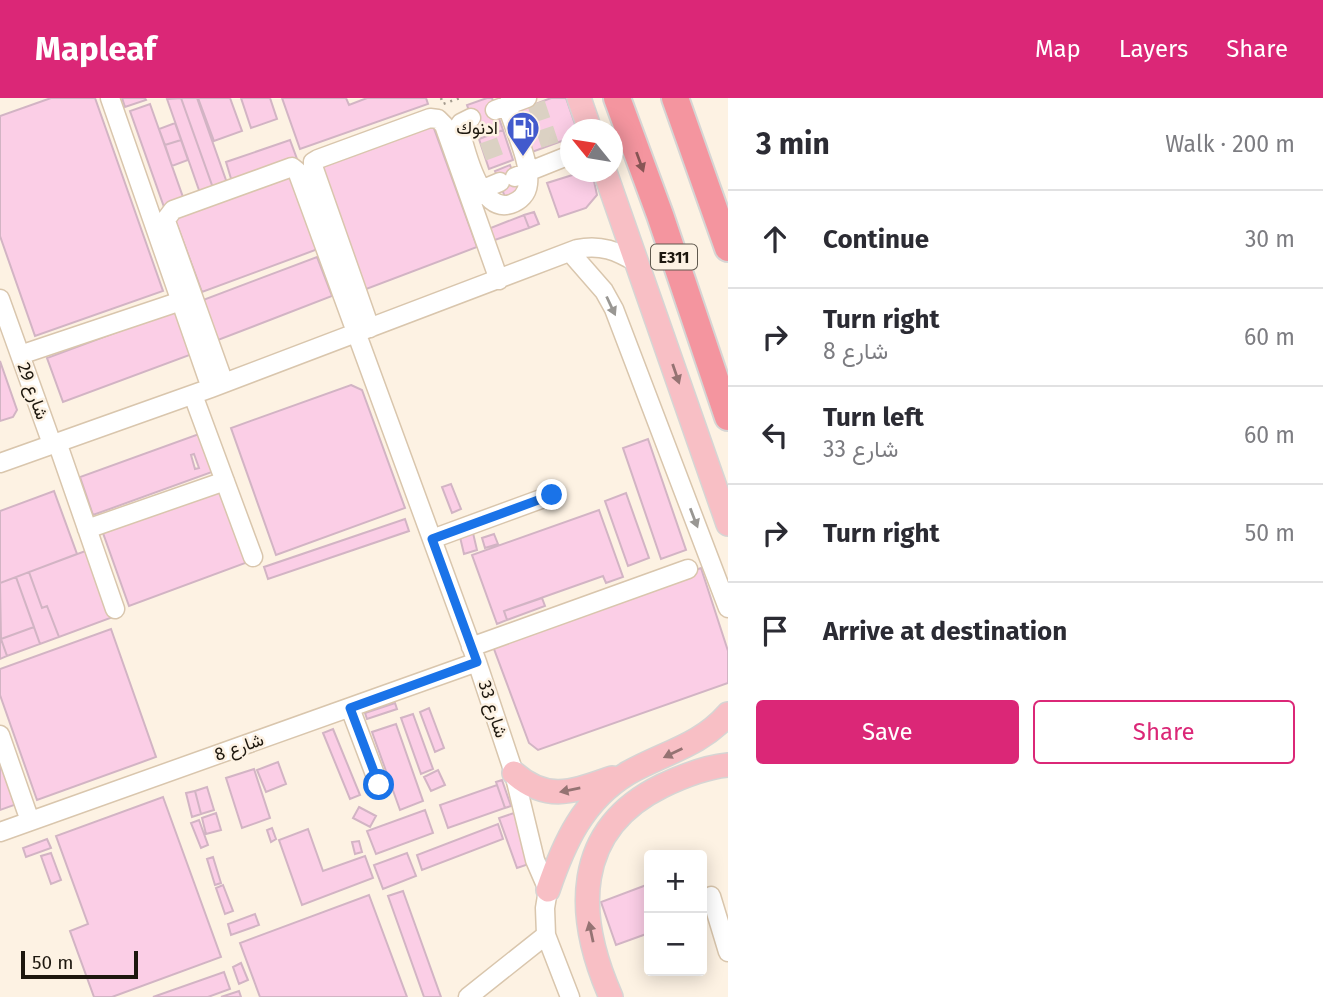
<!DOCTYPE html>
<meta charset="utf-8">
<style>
:root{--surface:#fff;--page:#f7f7f7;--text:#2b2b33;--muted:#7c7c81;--line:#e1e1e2;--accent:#db2777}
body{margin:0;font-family:"Fira Sans",Vazirmatn,sans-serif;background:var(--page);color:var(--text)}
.controls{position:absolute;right:21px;bottom:21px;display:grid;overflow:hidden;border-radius:7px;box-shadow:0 4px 18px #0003}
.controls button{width:63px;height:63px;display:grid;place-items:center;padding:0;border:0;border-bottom:2px solid var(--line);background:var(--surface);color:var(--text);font:35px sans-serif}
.compass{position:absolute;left:560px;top:21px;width:63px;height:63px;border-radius:50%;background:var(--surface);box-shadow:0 4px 18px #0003;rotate:300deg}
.scale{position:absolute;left:21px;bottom:18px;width:117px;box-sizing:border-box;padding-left:7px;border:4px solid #1d170e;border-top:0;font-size:19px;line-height:24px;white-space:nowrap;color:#1d170e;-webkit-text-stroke:5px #fdf2e3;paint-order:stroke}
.stop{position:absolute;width:21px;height:21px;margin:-16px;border:5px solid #1a73e8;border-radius:50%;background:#fff}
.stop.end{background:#1a73e8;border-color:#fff;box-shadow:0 2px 7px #0008}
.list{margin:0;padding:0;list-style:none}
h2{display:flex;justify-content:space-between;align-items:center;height:91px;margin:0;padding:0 28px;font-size:30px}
h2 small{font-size:23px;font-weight:400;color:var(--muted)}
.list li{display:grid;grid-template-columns:46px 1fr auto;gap:21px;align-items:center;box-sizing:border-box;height:98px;padding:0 28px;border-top:2px solid var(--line)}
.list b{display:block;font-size:26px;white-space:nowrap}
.list p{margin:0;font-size:23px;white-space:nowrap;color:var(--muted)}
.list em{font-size:23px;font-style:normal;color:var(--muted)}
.actions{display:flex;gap:14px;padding:21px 28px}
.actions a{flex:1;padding:16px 0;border:2px solid var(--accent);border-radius:7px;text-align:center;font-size:24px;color:var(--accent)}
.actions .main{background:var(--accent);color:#fff}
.icon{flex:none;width:38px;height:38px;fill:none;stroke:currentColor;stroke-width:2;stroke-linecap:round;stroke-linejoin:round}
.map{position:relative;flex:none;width:728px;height:899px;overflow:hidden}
header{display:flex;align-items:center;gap:42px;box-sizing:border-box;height:98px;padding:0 35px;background:var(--accent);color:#fff}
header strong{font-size:33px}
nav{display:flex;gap:38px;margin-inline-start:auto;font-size:24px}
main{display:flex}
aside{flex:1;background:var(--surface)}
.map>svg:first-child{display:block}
</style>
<header>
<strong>Mapleaf</strong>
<nav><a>Map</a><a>Layers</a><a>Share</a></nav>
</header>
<main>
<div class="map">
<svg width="728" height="899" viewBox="0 0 728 899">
<rect width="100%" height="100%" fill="#fdf2e3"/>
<!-- building -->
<path fill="#fbcee6" stroke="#d2b4c4" stroke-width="2" fill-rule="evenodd" d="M51,0H95L163,193L35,238L0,138V18Z
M122,0H145L146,2L125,9Z
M181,0L213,90L200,95L167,1Z
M181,0H197L227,85L213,90Z
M198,0H230L242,33L214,43Z
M241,0H270L277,21L251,30Z
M282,0H346L349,7L367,0H426L428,6L300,51Z
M487,0H492L503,32L479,41L467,7Z
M551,0H566L577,32H570V40L532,54L517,13Z
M150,6L184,102L164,109L130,13Z
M175,25L181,42L165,47L159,31Z
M432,25L477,149L361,193L316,66Z
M503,32L513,62L489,71L479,41Z
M181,42L188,62L172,68L165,47Z
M290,42L297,61L232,84L226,64Z
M510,67L520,93L505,99L495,73Z
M290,73L318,151L202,194L173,116Z
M582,74H592L597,97L586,110L559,119L547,85Z
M534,114L539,126L529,130L524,117Z
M524,117L529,130L492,143L488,131Z
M317,159L332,198L218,242L203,202Z
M179,211L195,255L63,304L47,260Z
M0,263L17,312L13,319L0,323Z
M351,287L362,292L405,410L276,457L231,330Z
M199,336L212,374L93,417L80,379ZM194,356L199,370L195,371L191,357Z
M648,341L686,452L661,461L623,350Z
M451,386L461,411L452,415L442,389Z
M221,391L248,464L129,508L103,435Z
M54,393L77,456L0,485V413Z
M626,395L649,460L628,468L605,403Z
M599,412L623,479L606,485L603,478L504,513L507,522L497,526L472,457Z
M405,421L409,433L268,481L264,469Z
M473,435L477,452L464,456L460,439Z
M494,436L498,446L485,450L482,440Z
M88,452L113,519L59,539L47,508L42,510L29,474Z
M701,470L728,553V585L538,652L529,645L494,551L498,544Z
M29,474L42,510L47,508L59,539L40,546L16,479Z
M16,479L34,529L1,541L0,485Z
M542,500L545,508L507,522L504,513Z
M34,529L40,546L7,558L1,541Z
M111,531L156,659L37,702L0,597V571Z
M0,538L7,558L0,561Z
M395,605L397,611L367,621L365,615Z
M429,610L444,650L435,654L420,614Z
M413,616L433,671L421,676L401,620Z
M396,626L423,703L400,712L372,634Z
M333,631L360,697L350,701L323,635Z
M0,660L17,706L0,712Z
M278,664L286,686L266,694L257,672Z
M254,671L270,720L242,730L226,680Z
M438,672L445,687L431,693L424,679Z
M502,682L511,708L505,710L496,684Z
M497,687L505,710L448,730L440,707Z
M207,689L214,712L201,716L195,693Z
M195,693L201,716L192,719L186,695Z
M163,699L221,859L112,899H94L70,833L88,826L56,738Z
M359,709L376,718L370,729L353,720Z
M425,712L433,735L376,756L367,733Z
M216,715L221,732L206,736L202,720Z
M514,715L532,765L517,770L499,720Z
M199,722L208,747L201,750L191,725Z
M498,726L503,741L422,772L417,757Z
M272,730L276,741L271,744L267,732Z
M308,731L323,773L365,758L373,780L302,807L279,742Z
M47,741L51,750L26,759L23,750Z
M359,743L362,754L355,756L352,744Z
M51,755L61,782L51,786L41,758Z
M407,755L416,778L383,791L374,767Z
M213,759L221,785L215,787L207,761Z
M649,786V835L616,847L601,804Z
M223,787L233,813L225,816L216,790Z
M403,793L441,899H424L388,798Z
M369,797L407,899H260L240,845Z
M255,816L259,827L231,837L228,826Z
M241,865L248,882L239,886L233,869Z
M224,874L230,891L208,899H153Z
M239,893L241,899H221Z"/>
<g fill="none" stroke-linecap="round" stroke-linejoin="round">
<!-- minor-tunnel -->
<path stroke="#dbd1c3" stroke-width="18" stroke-dasharray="18 9" stroke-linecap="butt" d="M536,5L550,47
M483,54L508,45"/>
<defs>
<path id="minor" d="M110,0L211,290
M495,12L527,0
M471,20L461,25L459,28C465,50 479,116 511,106C520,103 527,96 528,86C531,65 513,28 507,7
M515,79L570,57
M481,92L500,84
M570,154L604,193L614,211L728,510
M0,201L52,346
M370,230L313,68V64L318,61L430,20L438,21L444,27L499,182
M20,257L181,203
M224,285L167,126V120L173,112L292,69L297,73L477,564L514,675L535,762L548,792L545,810L546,837L570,899
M193,297L253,459
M57,344L115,511
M0,365L211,290L577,151C601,146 617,153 637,165
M87,431L225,383
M432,441L552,397
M471,549L688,471
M350,610L379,687
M0,637L30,723
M0,734L477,564
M711,798L728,854
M468,899L546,837"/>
<path id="major" d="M579,0L590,32
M605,74L728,426
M514,675C548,705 574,693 612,680
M548,792C564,745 583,702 628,675C663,655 700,648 728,616
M611,899C575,818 572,732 662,688C683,678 705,669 728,667"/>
<path id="highway" d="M617,0L660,117L728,319
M675,0L728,150"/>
</defs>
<!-- minor casing -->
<use href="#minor" stroke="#d9c6ad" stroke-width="21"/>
<!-- major casing -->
<use href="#major" stroke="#d6d5d4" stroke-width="26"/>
<!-- highway casing -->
<use href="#highway" stroke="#d6d5d4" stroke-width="30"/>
<!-- path -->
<path stroke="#a39a8d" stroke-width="2.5" stroke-dasharray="2 5" stroke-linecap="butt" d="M441,0L443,6L460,0"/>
<!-- minor -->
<use href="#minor" stroke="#fff" stroke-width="18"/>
<!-- major -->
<use href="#major" stroke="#f8bfc5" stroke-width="23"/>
<!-- highway -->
<use href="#highway" stroke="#f4959f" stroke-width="26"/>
</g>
<!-- one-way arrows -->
<defs><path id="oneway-solid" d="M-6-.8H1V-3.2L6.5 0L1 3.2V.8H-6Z" transform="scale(1.75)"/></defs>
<use fill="#885656" href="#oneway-solid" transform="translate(640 64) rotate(70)"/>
<g fill="#999793">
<use href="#oneway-solid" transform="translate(611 208) rotate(65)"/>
<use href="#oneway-solid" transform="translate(694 420) rotate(69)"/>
</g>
<g fill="#957373">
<use href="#oneway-solid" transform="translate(676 276) rotate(71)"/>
<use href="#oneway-solid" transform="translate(673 655) rotate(154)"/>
<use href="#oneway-solid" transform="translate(570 692) rotate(169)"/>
<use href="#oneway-solid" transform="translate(591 834) rotate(-102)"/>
</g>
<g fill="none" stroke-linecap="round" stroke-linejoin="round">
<!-- route -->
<path stroke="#1a73e8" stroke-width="9" d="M379,687L350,610L477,564L432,441L552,397"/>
</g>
<!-- icons -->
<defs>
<symbol id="fuel-pin" viewBox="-11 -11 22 30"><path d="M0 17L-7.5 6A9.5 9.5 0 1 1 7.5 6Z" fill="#425acd" stroke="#fdf2e3"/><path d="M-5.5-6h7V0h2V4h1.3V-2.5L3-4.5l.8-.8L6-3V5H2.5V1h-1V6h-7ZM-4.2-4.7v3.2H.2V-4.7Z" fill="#fff"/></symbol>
</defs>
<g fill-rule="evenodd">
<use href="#fuel-pin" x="504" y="11" width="38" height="52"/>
</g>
<g text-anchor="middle" stroke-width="5" stroke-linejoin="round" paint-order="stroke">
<!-- shield labels -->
<rect fill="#fdf2e3" stroke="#60594e" stroke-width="2" x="651" y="146.5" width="46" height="25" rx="5"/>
<g font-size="16" font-weight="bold" fill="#1d170e">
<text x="674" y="165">E311</text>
</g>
<!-- poi labels -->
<g font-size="18" fill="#1d170e" stroke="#fdf2e3" text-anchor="end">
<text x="498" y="36">ادنوك</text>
</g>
<!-- street labels -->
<g font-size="18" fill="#1d170e" stroke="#fdf2e3">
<text transform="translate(33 293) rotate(70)" y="6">شارع 29</text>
<text transform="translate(493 611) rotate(72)" y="6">شارع 33</text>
<text transform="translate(239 649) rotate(-19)" y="6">شارع 8</text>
</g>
</g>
</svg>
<div class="controls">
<button>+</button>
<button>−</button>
</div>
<svg class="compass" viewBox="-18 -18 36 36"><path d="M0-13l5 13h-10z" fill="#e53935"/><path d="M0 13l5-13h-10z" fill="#7c7c81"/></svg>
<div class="scale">50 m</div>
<div class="stop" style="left:379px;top:687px"></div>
<div class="stop end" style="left:552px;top:397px"></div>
</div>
<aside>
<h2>3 min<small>Walk · 200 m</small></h2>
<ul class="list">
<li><svg class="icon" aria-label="ahead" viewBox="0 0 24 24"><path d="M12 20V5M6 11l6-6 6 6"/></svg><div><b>Continue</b></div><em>30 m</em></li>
<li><svg class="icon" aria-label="right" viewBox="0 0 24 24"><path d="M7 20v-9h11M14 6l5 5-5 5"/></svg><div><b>Turn right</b><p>شارع 8</p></div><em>60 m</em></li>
<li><svg class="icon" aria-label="left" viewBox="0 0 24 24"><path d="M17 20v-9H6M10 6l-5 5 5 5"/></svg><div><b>Turn left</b><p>شارع 33</p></div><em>60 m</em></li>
<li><svg class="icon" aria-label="right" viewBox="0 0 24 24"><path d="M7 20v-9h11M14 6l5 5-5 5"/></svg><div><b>Turn right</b></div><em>50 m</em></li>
<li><svg class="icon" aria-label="arrive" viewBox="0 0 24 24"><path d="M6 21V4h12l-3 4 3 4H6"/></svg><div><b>Arrive at destination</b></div></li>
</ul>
<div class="actions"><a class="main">Save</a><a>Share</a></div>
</aside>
</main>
